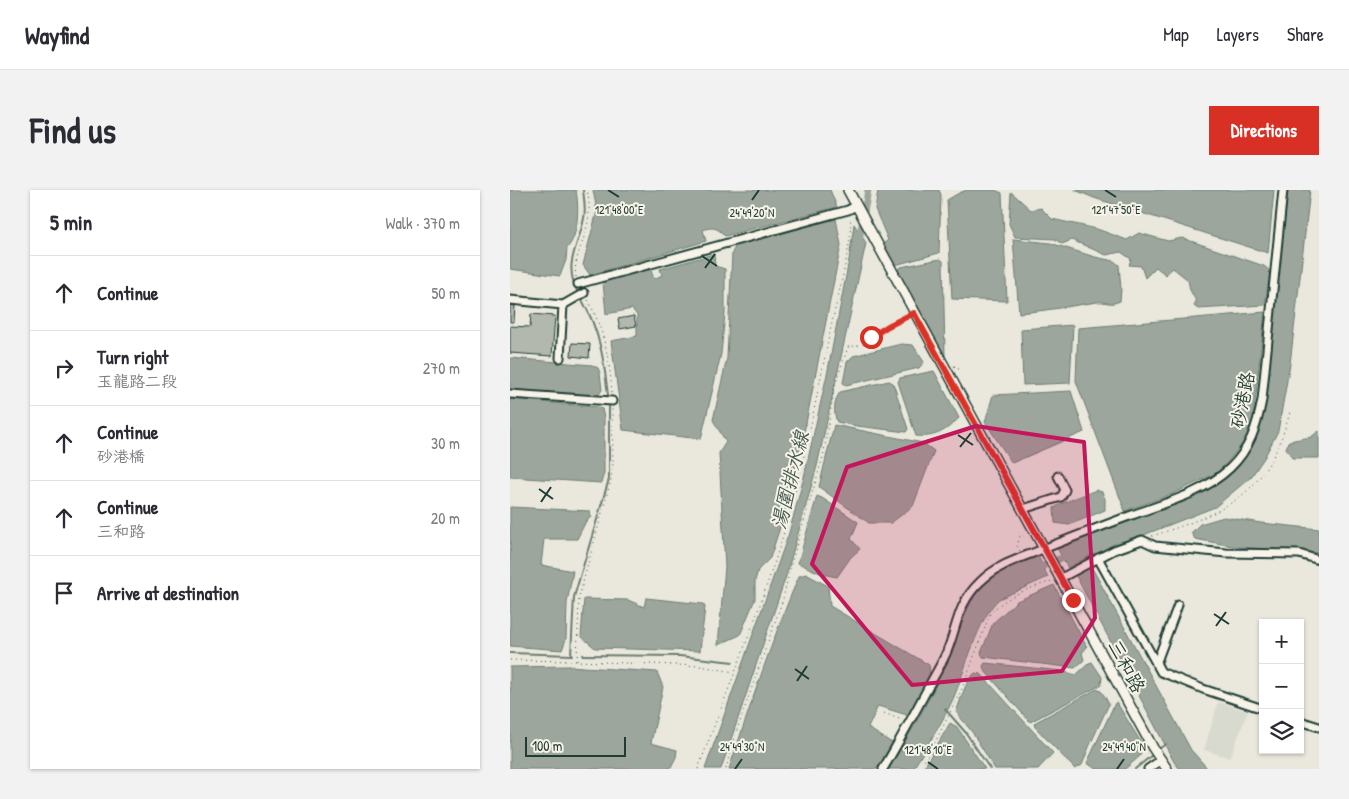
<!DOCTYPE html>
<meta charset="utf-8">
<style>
:root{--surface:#fff;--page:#f2f2f3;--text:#2b2b33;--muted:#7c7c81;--line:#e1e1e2;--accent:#d93025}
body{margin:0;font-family:"Patrick Hand","LXGW WenKai TC",sans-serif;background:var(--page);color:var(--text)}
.controls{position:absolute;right:15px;bottom:15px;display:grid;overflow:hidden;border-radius:0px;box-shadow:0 1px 4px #0004}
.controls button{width:45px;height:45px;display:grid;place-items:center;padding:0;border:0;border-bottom:1px solid var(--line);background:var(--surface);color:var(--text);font:25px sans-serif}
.scale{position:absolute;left:15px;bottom:12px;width:101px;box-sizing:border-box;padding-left:5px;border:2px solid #1f3d34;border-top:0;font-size:14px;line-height:18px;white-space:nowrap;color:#1f3d34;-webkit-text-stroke:4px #f7f3e8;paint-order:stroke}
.stop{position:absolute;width:15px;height:15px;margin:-11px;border:4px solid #d93025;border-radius:50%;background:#fff}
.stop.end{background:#d93025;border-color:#fff;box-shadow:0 1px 5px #0008}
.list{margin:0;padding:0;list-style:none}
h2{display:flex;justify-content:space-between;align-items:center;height:65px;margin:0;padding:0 20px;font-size:21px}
h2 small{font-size:16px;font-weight:400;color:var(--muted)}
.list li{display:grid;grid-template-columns:32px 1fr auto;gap:15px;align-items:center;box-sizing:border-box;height:75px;padding:0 20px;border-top:1px solid var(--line)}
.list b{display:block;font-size:19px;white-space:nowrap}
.list p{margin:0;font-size:16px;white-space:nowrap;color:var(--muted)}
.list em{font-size:16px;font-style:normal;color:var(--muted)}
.icon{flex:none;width:28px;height:28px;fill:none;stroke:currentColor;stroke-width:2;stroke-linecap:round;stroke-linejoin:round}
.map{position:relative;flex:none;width:809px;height:579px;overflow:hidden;border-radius:0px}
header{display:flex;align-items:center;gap:30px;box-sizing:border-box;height:70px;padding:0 25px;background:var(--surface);border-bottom:1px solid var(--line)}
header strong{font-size:24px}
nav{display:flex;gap:28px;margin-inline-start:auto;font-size:18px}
.intro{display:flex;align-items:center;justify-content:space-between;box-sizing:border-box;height:120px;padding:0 30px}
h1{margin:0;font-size:35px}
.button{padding:12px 22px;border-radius:0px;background:var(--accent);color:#fff;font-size:18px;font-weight:700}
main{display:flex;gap:30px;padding:0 30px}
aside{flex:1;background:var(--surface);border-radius:0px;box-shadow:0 1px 4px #0004}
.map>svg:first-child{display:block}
</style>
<header>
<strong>Wayfind</strong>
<nav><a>Map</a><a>Layers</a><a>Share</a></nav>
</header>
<div class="intro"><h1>Find us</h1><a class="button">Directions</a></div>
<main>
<aside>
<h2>5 min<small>Walk · 370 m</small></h2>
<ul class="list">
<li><svg class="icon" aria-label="ahead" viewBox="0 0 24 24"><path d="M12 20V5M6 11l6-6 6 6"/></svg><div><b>Continue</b></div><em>50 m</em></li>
<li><svg class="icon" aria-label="right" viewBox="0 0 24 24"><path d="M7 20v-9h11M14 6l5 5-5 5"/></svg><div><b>Turn right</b><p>玉龍路二段</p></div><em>270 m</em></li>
<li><svg class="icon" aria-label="ahead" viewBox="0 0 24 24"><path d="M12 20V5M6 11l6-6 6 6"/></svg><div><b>Continue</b><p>砂港橋</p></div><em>30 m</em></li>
<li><svg class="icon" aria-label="ahead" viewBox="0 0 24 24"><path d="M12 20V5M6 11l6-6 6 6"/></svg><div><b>Continue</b><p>三和路</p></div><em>20 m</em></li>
<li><svg class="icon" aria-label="arrive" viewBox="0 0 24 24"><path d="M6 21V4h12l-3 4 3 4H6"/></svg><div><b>Arrive at destination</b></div></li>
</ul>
</aside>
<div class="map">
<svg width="809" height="579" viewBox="0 0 809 579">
<rect width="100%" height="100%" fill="#eae8dd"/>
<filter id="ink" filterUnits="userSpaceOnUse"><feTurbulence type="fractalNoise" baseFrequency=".02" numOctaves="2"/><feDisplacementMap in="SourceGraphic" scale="10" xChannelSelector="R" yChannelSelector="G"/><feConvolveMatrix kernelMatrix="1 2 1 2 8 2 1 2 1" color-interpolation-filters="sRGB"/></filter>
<g filter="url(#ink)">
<!-- built -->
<path fill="#d9dacf" d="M708,512L738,521L720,568L694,560Z"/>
<!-- water -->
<path fill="#9ca69c" stroke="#6a7c72" d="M0,0H66C69,16 69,46 57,58L56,70L50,86L0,79Z
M83,0H320L327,17L215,46C208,38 203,36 193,40L196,51L80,85L73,75L87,21Z
M368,0H429L431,5L429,63L385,75L372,55L378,50L365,19Z
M457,0H485L492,3L497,111L442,109L437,10L449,3Z
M565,0H764L758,63L584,8Z
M778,0H800L780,174L768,241L754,268L741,287L705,317L580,366L558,378L546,356C567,348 588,340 610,333C655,317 708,303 738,263C747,251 751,234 753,220Z
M501,2L521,20L531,18L542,29L587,39L617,50L629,43L658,51L672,48L754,76L760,81L755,115L688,119L684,116L686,111L680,100L678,90L663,78L656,85L646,77L635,88L631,76L619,75L621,69L611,62L596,65L562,50L552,54L545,49L505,47L499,34Z
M326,29L331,55L296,233L274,325L260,368L248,380L245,391V409L230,445L208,455L215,377L209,263L216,252L203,230L217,168L222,63L226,55Z
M344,34L356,53L307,276L276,386L211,579H195L279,343L294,287L318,180L339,70Z
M503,49L540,53L585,67L604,71L609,75L611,99L610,111C599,116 597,111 587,112C561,116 535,121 509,123Z
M204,64L205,76L215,79V123L211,164L191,249L113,240L101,151L127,146V125L122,119L96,124L93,92L140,78L144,89L152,85L150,79Z
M430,69L433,71L435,166L387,80L391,77Z
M755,122L743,230L735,250L721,268L707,283L662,304L615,321L566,191L568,138Z
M563,135L560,193L513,195L511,139Z
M391,154L403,155L414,172L409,178L336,195L333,193L337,172L343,166Z
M0,168L82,175L88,178L90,183L92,200L87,207L0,201Z
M424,181L449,228C436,241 425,248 406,246L388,192L390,188Z
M379,191L383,193L398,239L396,242L347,236L327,232C323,222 324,211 330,202Z
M561,201L574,242L502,273L475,232L483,205Z
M0,209L87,217L92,219L94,228V283L91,293L0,287Z
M324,235L413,253L424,261L403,316L381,333H359L309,297Z
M809,241V268H782L776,258L779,251L801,247Z
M586,300L592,302L595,309V320L559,335L545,333L544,318C550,313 577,304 586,300Z
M307,306L312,308L348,332L341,349L350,359L341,367L327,387L312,384L288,373Z
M0,317L80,321L81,327L76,331L67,349H34L31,375L63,381L57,413L56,449L52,460L0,456Z
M714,327L751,333L809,339V363L728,357L685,349L681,343L690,334Z
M528,366L538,387L489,409C468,427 455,482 443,509C432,533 417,556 403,579H379C400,543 422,507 438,468C450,442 455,415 474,393C484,383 515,370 528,366Z
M581,376L681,560L698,579H670L664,572L565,384Z
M296,384L318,396L320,416L419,475L420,485L400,526L368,516L358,538L382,553L367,579H219C241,514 262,449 289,386Z
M544,395L577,457L572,463L574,470L565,478L473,467L471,463L483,433L507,411Z
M136,408L193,414L195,417L190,461L85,458L71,446L74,409L118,410L134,417Z
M582,472L592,487L591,495L520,532L474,480L473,476L475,473L552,481L566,485L579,473Z
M59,476L147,482L153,497L141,553L167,560L166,567L160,579H0V477Z
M465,483L471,484L543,563L528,579H485L462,542L446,522C451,510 455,491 465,483Z
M587,499L592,502L599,514L579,557L572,575L565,579L525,537L524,534L526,532Z
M605,513H607L632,554L630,566L615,579H586L577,573Z
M440,533L447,537L475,579H413Z"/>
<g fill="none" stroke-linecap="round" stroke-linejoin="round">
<!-- stream -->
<path stroke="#6a7c72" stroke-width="2" d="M67,101C53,72 69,56 74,28C76,19 74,9 73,0
M72,110C90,141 94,171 98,205
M0,463L62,465
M61,465L64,407L99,289V217
M72,465L170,466L223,472
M435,519L456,543L480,579
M650,558L656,554
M625,579L641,566"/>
<!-- canal -->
<path stroke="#9ca69c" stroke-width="7" d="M349,51L358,0
M525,379L559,365"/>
</g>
<!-- building -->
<path fill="#b2b8ae" stroke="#1f3d34" d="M0,115L5,116L4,132H0Z
M21,124L45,126L42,166L0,163V136L20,137Z
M124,126L126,136L110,139L108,129Z
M62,153L80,154L79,168L61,166Z"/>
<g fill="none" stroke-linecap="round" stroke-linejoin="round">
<defs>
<path id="minor" d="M68,94L338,20L346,16
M0,110L53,115
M50,168L53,115L74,103
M0,204L102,211
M513,319L551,307L555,300L548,286
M588,368L651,482L693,499L753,519
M551,388L604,360L632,350L645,356L716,363L789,364L809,370
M646,474L668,415
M790,531L809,537
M373,579C389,552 404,524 419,496C425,484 433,472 438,459C448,433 448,413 470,392C485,377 504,370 523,363C556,350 589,337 622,325C655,313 694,303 720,278C740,259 747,236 752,210L773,0
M638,579L651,570"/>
<path id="major" d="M338,0L643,558L657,579"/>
</defs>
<!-- minor casing -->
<use href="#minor" stroke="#1f3d34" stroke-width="11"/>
<!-- major casing -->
<use href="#major" stroke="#1f3d34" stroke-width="12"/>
<!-- path -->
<path stroke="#1f3d34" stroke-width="1" stroke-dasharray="1 4" stroke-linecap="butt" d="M66,87C63,70 72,57 76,40C80,27 80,13 77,0
M78,110C94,140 100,171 102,204
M444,176L448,178L450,182
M642,346C719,321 757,305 780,222
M510,361L507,356L510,346H514
M0,470L67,471L190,476L224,482
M67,471L69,407L101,290L103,272L102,218
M374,523L392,530
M188,579C216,504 247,429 271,352C294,278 307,203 323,128C328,107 344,45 340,27
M216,579L221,557L273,409L281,374L313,267L325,195L338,157L357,154C365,139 383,134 397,127
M409,579L421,560L452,499L480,424C495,406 520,398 542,391"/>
<!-- minor -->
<use href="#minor" stroke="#f7f3e8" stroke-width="7"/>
<!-- major -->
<use href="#major" stroke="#f7f3e8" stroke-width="9"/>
</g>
</g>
<g fill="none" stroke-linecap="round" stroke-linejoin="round" filter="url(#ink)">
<!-- route -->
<path stroke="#d93025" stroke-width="6" d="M361,147L378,136L404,123L563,410"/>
</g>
<!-- marked area -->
<path fill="#c2185b" fill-opacity="0.2" stroke="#c2185b" stroke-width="4" stroke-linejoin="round" d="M466,236L574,252L585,428L552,481L402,495L302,374L337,277Z"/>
<!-- ticks -->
<path fill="none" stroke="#1f3d34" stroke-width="2" d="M98,0L109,7M595,0L606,7M242,10L249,0M192,66L207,76M195,78L205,64M448,245L463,255M450,257L461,243M29,299L43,309M31,312L41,297M704,424L719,434M706,436L716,422M285,479L299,489M287,491L297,476M418,572L428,579M225,579L232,569M607,579L614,569"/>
<g text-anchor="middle" stroke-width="4" stroke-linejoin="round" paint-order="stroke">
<!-- street labels -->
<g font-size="19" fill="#1f3d34" stroke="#f7f3e8">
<text transform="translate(732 210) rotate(-79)" y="7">砂港路</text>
<text transform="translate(617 476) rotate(62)" y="7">三和路</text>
</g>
<!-- water labels -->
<g font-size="20" font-style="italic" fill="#445c53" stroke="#f7f3e8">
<text transform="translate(280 290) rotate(-76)" y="7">湯圍排水線</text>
</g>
</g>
<g font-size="12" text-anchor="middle" fill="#1f3d34" stroke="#f7f3e8" stroke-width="4" stroke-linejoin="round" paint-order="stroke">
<text x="109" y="24">121°48'00"E</text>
<text x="606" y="24">121°47'50"E</text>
<text x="242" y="27">24°49'20"N</text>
<text x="232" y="561">24°49'30"N</text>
<text x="614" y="561">24°49'40"N</text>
<text x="418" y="564">121°48'10"E</text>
</g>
</svg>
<div class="controls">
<button>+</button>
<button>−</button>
<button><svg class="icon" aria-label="layers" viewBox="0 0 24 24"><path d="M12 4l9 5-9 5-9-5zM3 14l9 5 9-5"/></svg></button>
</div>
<div class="scale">100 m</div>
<div class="stop" style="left:361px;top:147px"></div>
<div class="stop end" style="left:563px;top:410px"></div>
</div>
</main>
